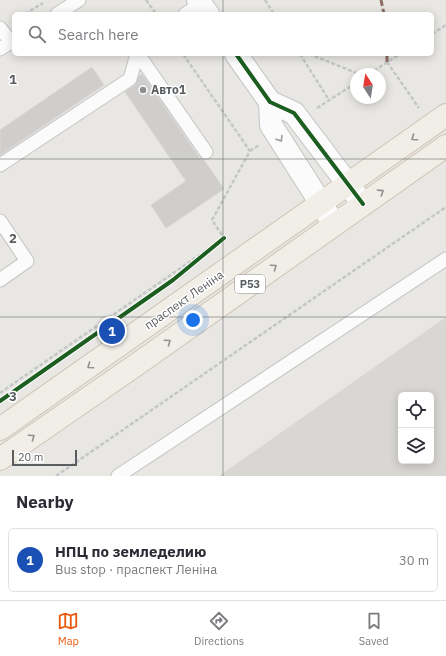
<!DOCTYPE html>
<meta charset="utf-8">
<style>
:root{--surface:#fff;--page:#f2f2f3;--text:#2b2b33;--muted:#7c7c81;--line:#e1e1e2;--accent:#ea580c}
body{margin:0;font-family:"IBM Plex Sans",sans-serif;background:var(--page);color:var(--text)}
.controls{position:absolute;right:12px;bottom:12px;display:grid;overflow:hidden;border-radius:6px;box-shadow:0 2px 10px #0003}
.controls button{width:36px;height:36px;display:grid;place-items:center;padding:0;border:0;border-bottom:1px solid var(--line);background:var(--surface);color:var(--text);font:20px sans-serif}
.compass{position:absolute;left:350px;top:68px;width:36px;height:36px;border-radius:50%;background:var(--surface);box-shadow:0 2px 10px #0003;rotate:348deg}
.scale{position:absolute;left:12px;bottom:10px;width:65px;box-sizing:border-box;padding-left:4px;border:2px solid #5a5e61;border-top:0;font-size:11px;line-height:14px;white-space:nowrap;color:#5a5e61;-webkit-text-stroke:3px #fff;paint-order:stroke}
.you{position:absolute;left:193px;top:320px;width:14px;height:14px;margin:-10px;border:3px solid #fff;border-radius:50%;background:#1a73e8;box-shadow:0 0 0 6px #1a73e833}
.badge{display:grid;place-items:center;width:26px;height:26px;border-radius:50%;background:var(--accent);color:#fff;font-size:13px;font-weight:700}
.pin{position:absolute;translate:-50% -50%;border:2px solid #fff;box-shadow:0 1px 4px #0006}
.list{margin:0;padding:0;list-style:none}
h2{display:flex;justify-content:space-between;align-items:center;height:52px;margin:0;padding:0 16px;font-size:17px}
h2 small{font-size:13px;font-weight:400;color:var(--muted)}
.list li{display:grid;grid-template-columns:26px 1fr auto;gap:12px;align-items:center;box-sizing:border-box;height:64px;margin:0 8px 8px;padding:0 8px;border:1px solid var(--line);border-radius:6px}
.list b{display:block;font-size:15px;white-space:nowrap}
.list p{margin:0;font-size:13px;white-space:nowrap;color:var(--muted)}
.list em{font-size:13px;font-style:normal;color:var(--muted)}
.icon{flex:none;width:22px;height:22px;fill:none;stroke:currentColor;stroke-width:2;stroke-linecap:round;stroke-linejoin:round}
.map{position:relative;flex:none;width:446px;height:476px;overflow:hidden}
.search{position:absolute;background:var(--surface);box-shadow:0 2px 10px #0003;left:12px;right:12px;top:12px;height:44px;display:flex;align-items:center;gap:10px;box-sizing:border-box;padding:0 14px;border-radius:6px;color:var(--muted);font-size:15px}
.sheet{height:124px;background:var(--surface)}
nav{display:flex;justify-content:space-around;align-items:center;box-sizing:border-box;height:56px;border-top:1px solid var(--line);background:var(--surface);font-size:11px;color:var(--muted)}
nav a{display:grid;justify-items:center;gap:2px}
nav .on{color:var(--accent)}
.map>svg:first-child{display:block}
</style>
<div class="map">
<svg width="446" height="476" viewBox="0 0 446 476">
<rect width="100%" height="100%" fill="#e9e7e4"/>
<!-- industrial -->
<path fill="#d9d7d4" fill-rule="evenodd" d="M446,317V476H219ZM401,395H431V461H401Z"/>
<!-- building -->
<path fill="#d0cecd" stroke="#d8d6d4" d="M92,67L104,85L0,155V130Z
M142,74L199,157L204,160L224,189L166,228L151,205L186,181L125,92L135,85L139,76Z"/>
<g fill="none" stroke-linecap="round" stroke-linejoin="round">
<defs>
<path id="lane" d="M57,14L79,0
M185,14L201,4
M0,28L11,42
M0,49L14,40
M138,54L206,152
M0,165L130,79L137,54
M0,221L27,261L0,280
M118,476L446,259"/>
<path id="secondary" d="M198,0L208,14
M236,54L270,102L294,113L363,204
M270,102L271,125L334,224"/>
<path id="primary" d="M0,429L446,115
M0,459L136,365L446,146"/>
</defs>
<!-- lane casing -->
<use href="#lane" stroke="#c4c4c4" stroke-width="15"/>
<!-- secondary casing -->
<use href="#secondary" stroke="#c3c4c4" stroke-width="24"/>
<!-- primary casing -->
<use href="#primary" stroke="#cfc4b5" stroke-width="24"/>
<!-- path -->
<path stroke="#c3c7c5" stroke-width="2.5" stroke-dasharray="4 2" stroke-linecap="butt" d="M146,0L156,14
M265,0L274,14
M25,14L43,3
M432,34L446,25
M300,54L329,100
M309,54L359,74
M387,62L419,108
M369,74L400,54
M317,108L356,83
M250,151L259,145
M0,393L224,238L212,220L250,151L183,54
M56,476L446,207"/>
<!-- lane -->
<use href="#lane" stroke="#fcfbfb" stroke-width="13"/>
<!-- secondary -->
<use href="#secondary" stroke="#fcfbfb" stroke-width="22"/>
<!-- primary -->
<use href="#primary" stroke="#f1eee7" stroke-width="22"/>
<!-- quiet -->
<path stroke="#8d6e63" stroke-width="3" stroke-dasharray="6 3" stroke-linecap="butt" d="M381,0L384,14
M387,62V54"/>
<defs>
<path id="cycleway" d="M236,54L270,102L294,113L363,204
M0,401L173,280L224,238"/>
</defs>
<!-- cycleway casing -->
<use href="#cycleway" stroke="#fff" stroke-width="6"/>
<!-- cycleway -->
<use href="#cycleway" stroke="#1b5e20" stroke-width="4"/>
</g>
<!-- one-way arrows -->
<defs><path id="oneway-chevron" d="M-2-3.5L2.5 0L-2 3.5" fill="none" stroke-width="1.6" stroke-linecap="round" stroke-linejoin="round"/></defs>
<g stroke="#8f9090">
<use href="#oneway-chevron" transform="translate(414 138) rotate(145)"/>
<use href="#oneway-chevron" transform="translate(381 192) rotate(-33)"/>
<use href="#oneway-chevron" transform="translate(274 267) rotate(-35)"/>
<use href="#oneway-chevron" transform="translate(168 342) rotate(-35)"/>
<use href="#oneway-chevron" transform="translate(90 366) rotate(145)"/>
<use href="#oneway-chevron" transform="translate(32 437) rotate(-35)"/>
</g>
<use stroke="#9b9d9f" href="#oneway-chevron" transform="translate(280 139) rotate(58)"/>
<!-- grid -->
<path fill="none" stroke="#5a5e61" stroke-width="1" stroke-opacity="0.55" d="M223,0V14M223,54V476M0,159H446M0,317H446"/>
<!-- markers -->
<circle fill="#8c8e8f" stroke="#fff" stroke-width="1.5" cx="143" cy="90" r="4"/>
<g text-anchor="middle" stroke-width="3" stroke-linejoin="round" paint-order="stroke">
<!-- shield labels -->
<rect fill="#fff" stroke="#8c8e90" stroke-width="1" x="235" y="275" width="30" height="18" rx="3"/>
<g font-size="11" font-weight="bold" fill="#5a5e61">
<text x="250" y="288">Р53</text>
</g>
<!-- poi labels -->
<g font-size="12" font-weight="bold" fill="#5a5e61" stroke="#fff" text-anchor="start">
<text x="151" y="94">Авто1</text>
</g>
<!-- street labels -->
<g font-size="12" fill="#5a5e61" stroke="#fff">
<text transform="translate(184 300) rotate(-35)" y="4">праспект Леніна</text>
</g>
</g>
<g font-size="13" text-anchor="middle" font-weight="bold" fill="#5a5e61" stroke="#fff" stroke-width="3" stroke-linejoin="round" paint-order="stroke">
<text x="13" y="84">1</text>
<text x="13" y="243">2</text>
<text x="13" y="401">3</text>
</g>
</svg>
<div class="controls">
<button><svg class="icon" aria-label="locate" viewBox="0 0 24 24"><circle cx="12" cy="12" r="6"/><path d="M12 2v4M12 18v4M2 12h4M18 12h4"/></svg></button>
<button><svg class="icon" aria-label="layers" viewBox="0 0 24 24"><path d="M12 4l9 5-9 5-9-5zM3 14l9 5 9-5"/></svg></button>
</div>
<svg class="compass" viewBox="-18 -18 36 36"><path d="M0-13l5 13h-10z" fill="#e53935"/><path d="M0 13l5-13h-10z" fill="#7c7c81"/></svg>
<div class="scale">20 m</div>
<div class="you"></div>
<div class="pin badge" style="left:112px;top:331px;background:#1a4fb4">1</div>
<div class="search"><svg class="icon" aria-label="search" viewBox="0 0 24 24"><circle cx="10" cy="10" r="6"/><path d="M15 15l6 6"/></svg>Search here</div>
</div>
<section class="sheet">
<h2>Nearby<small></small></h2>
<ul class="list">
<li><span class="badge" style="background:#1a4fb4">1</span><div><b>НПЦ по земледелию</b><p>Bus stop · праспект Леніна</p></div><em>30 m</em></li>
</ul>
</section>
<nav>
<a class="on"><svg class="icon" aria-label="map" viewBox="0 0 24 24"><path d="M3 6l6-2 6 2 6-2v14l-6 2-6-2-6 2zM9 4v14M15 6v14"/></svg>Map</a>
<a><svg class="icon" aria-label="directions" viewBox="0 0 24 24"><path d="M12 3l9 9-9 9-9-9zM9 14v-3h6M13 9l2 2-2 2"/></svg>Directions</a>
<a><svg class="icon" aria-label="saved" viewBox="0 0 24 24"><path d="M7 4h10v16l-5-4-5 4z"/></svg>Saved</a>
</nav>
